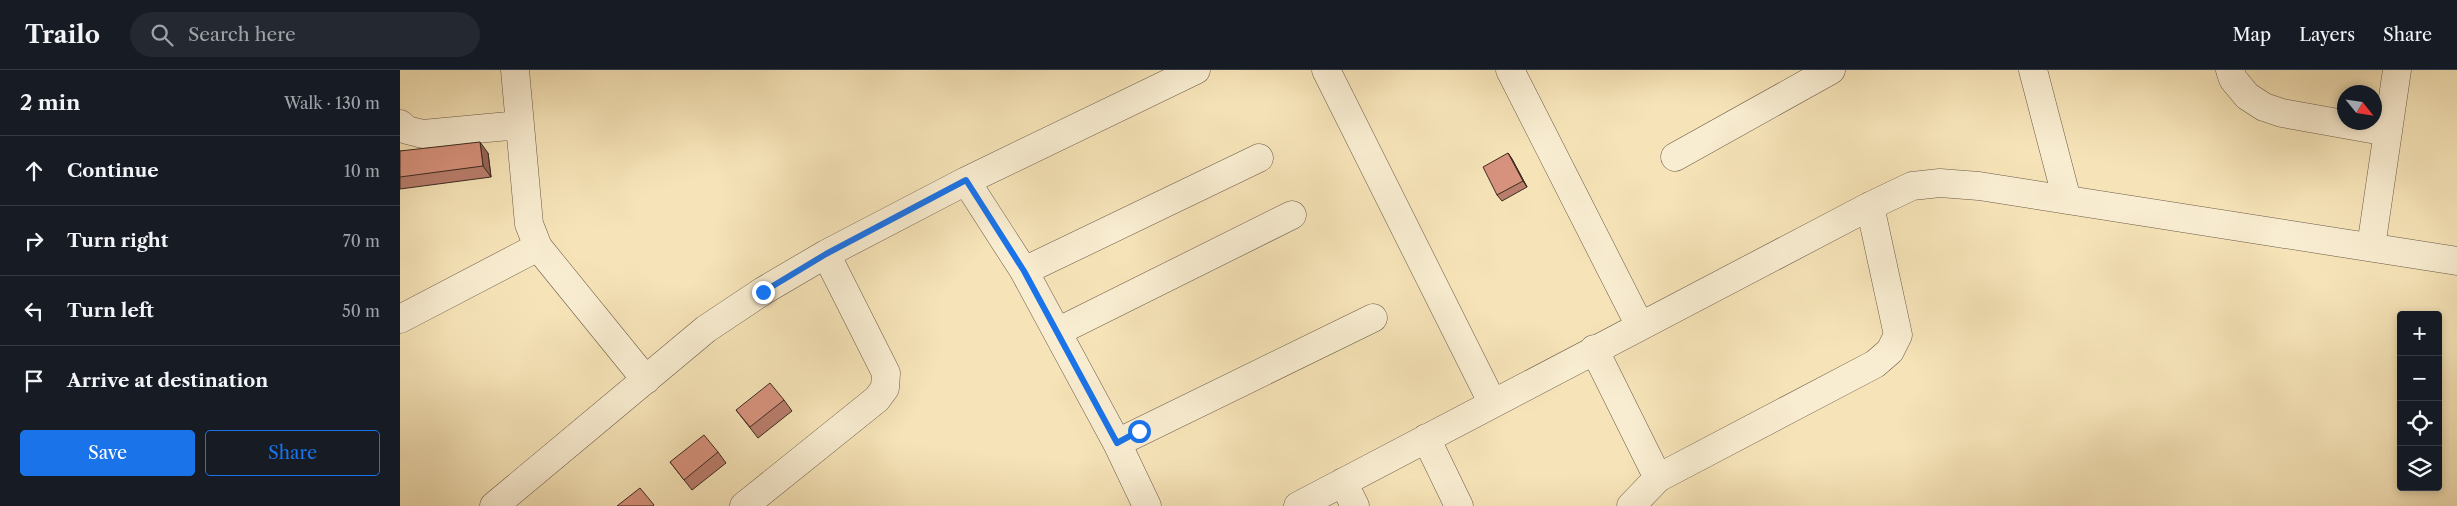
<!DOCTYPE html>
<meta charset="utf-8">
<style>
:root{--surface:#171b24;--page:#242831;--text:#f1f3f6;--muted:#9ea1a6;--line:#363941;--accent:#1a73e8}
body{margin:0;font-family:"Libre Caslon Text",serif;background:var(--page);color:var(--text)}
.controls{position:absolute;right:15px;bottom:15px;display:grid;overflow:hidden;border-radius:5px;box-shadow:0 2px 8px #0003}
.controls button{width:45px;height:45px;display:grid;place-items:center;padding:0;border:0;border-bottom:1px solid var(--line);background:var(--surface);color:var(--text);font:25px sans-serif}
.compass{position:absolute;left:1937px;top:15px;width:45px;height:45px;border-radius:50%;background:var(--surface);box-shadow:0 2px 8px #0003;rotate:120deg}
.stop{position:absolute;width:15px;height:15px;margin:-11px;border:4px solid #1a73e8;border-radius:50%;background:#fff}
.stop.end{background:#1a73e8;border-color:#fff;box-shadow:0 1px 5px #0008}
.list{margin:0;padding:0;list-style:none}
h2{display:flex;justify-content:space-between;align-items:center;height:65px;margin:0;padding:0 20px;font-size:21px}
h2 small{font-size:16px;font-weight:400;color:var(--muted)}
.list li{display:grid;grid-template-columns:32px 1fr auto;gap:15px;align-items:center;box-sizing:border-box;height:70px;padding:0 20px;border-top:1px solid var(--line)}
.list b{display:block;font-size:19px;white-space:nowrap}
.list em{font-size:16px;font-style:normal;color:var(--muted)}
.actions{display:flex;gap:10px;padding:15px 20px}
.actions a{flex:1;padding:11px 0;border:1px solid var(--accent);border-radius:5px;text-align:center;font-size:18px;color:var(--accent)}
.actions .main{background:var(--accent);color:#fff}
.icon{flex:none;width:28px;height:28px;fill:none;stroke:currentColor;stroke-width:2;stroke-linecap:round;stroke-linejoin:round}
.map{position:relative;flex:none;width:2057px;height:436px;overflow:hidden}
header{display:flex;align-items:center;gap:30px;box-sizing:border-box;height:70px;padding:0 25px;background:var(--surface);border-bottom:1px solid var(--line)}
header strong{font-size:24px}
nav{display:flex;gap:28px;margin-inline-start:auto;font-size:18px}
.search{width:350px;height:45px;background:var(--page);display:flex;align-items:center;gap:12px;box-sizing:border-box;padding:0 18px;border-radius:28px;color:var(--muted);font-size:19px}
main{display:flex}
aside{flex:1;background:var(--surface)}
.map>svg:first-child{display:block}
</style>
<header>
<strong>Trailo</strong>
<div class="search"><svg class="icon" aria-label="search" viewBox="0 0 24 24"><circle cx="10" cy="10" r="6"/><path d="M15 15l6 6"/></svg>Search here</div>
<nav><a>Map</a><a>Layers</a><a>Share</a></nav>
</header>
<main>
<aside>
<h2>2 min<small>Walk · 130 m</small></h2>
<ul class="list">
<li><svg class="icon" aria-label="ahead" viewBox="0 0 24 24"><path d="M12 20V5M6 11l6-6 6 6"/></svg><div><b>Continue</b></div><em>10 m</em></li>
<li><svg class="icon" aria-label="right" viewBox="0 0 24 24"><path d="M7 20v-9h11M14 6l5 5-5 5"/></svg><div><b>Turn right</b></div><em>70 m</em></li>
<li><svg class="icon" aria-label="left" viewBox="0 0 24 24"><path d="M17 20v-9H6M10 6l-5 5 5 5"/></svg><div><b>Turn left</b></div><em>50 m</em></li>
<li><svg class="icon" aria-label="arrive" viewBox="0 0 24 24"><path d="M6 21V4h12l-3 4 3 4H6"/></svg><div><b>Arrive at destination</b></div></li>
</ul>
<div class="actions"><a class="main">Save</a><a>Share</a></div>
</aside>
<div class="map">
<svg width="2057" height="436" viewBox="0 0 2057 436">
<rect width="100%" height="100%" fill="#f6e4b8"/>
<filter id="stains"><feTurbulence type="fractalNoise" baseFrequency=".004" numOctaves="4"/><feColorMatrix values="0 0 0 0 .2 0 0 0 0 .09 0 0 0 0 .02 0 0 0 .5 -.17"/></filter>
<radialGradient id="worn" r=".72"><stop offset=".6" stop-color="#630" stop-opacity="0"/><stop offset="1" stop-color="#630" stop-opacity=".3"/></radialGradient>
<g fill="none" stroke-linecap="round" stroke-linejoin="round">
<defs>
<path id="street" d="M115,0L129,154L138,177L246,310
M926,0L1092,332
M1110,0L1240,256
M1633,0L1667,130
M1830,0L1833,9L1847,26L1864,37L1882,43L1988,62
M0,54L7,60L23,64L120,55
M1275,87L1431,0
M566,111L624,201L859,88
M1971,177L1997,0
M624,201L717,373
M0,249L138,177
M657,262L892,145
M1194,279L1258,408
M1026,368L1059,436
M943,412L955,436
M94,436L306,259L363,221L426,184L566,111L796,0
M344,436L477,329L485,318L486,303L426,184
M747,436L717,373L973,248
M898,436L1470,136L1512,116L1540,113L1579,116L2057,191
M1231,436L1258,408L1475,294L1490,281L1498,265L1470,136"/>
</defs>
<!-- street casing -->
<use href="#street" stroke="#6a5947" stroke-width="29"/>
<!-- street -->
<use href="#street" stroke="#f9edd1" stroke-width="28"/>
</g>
<!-- wall -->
<path fill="#b97e6c" stroke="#3c2b21" d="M0,81L88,83L91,107L0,119Z
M1108,83L1112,89L1127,117L1102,131L1097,125Z
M384,330L392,341L358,368L336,340Z
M318,382L326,393L292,420L270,392Z"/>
<!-- shaded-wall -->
<path fill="#966658" stroke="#3c2b21" d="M80,72L88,83L91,107L83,96Z
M1108,83L1112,89L1127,117L1123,111Z"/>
<!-- building -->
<path fill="#d7927d" stroke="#3c2b21" d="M80,72L83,96L0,107V81Z
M1108,83L1123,111L1097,125L1083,97Z
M370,313L384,330L350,357L336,340Z
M304,365L318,382L284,410L270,392Z
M240,418L254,435L253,436H217Z"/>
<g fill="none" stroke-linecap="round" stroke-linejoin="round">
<!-- route -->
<path stroke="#1a73e8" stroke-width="6" d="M363,222L426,184L566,110L624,201L717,373L739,361"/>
</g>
<rect width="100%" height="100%" filter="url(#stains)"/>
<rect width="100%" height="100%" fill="url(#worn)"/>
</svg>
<div class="controls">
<button>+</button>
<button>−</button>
<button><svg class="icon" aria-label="locate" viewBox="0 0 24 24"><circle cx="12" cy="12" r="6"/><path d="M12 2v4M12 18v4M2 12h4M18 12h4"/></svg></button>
<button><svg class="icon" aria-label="layers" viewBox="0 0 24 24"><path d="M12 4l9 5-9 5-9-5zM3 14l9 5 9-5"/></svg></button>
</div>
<svg class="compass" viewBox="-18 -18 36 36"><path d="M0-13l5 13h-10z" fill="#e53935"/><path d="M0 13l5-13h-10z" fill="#9ea1a6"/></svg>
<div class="stop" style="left:739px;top:361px"></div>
<div class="stop end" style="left:363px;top:222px"></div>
</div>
</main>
